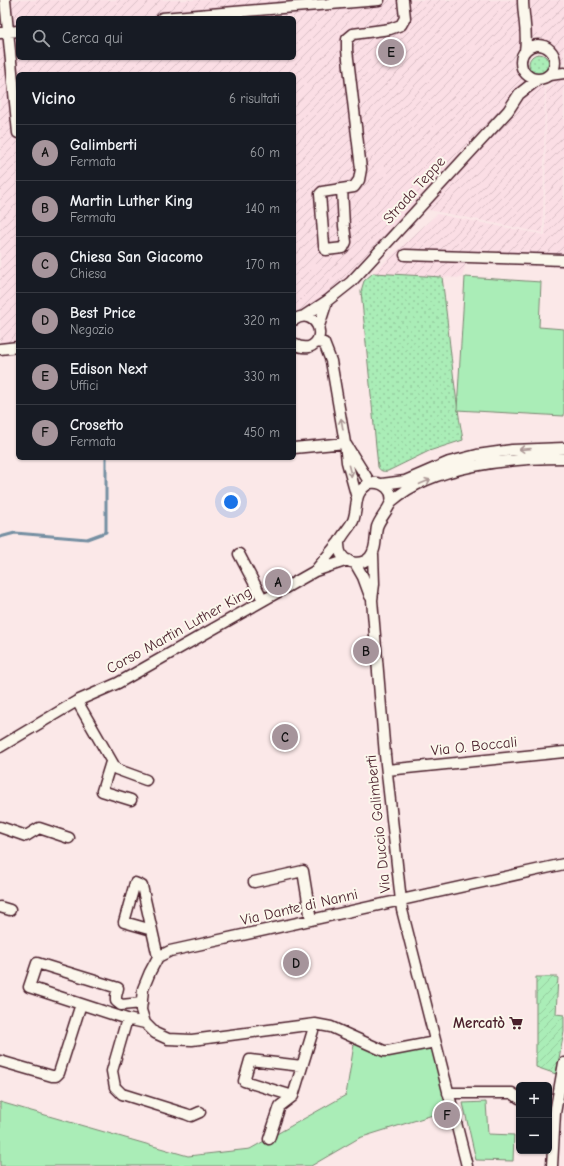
<!DOCTYPE html>
<html lang="it">
<meta charset="utf-8">
<style>
:root{--surface:#171b24;--page:#20242c;--text:#f1f3f6;--muted:#9ea1a6;--line:#363941;--accent:#a6949b}
body{margin:0;font-family:"Comic Neue",sans-serif;background:var(--page);color:var(--text)}
.controls{position:absolute;right:12px;bottom:12px;display:grid;overflow:hidden;border-radius:6px;box-shadow:0 1px 3px #0004}
.controls button{width:36px;height:36px;display:grid;place-items:center;padding:0;border:0;border-bottom:1px solid var(--line);background:var(--surface);color:var(--text);font:20px sans-serif}
.you{position:absolute;left:231px;top:502px;width:14px;height:14px;margin:-10px;border:3px solid #fff;border-radius:50%;background:#1a73e8;box-shadow:0 0 0 6px #1a73e833}
.badge{display:grid;place-items:center;width:26px;height:26px;border-radius:50%;background:var(--accent);color:#111;font-size:13px;font-weight:700}
.pin{position:absolute;translate:-50% -50%;border:2px solid #fff;box-shadow:0 1px 4px #0006}
.list{margin:0;padding:0;list-style:none}
h2{display:flex;justify-content:space-between;align-items:center;height:52px;margin:0;padding:0 16px;font-size:17px}
h2 small{font-size:13px;font-weight:400;color:var(--muted)}
.list li{display:grid;grid-template-columns:26px 1fr auto;gap:12px;align-items:center;box-sizing:border-box;height:56px;padding:0 16px;border-top:1px solid var(--line)}
.list b{display:block;font-size:15px;white-space:nowrap}
.list p{margin:0;font-size:13px;white-space:nowrap;color:var(--muted)}
.list em{font-size:13px;font-style:normal;color:var(--muted)}
.icon{flex:none;width:22px;height:22px;fill:none;stroke:currentColor;stroke-width:2;stroke-linecap:round;stroke-linejoin:round}
.map{position:relative;flex:none;width:564px;height:1166px;overflow:hidden}
.search{position:absolute;background:var(--surface);box-shadow:0 1px 3px #0004;left:16px;top:16px;width:280px;height:44px;display:flex;align-items:center;gap:10px;box-sizing:border-box;padding:0 14px;border-radius:6px;color:var(--muted);font-size:15px}
.panel{position:absolute;background:var(--surface);box-shadow:0 1px 3px #0004;left:16px;top:72px;width:280px;height:388px;border-radius:6px}
.map>svg:first-child{display:block}
</style>
<div class="map">
<svg width="564" height="1166" viewBox="0 0 564 1166">
<defs>
<pattern id="industrial-furrows" width="10" height="10" patternUnits="userSpaceOnUse"><rect width="10" height="10" fill="#fbdee5"/><path d="M-1 1l2-2M0 10L10 0M9 11l2-2" fill="none" stroke="#d9bec5"/></pattern>
<pattern id="grass-dots" width="8" height="8" patternUnits="userSpaceOnUse"><rect width="8" height="8" fill="#aaedb7"/><path d="M2 2h.1M6 6h.1" fill="none" stroke="#94cb9e" stroke-width="1.8" stroke-linecap="round"/></pattern>
<pattern id="garden-furrows" width="10" height="10" patternUnits="userSpaceOnUse"><rect width="10" height="10" fill="#aaedb7"/><path d="M-1 1l2-2M0 10L10 0M9 11l2-2" fill="none" stroke="#94cb9e"/></pattern>
</defs>
<rect width="100%" height="100%" fill="#fbe8e8"/>
<filter id="ink" filterUnits="userSpaceOnUse"><feTurbulence type="fractalNoise" baseFrequency=".025" numOctaves="2"/><feDisplacementMap in="SourceGraphic" scale="8" xChannelSelector="R" yChannelSelector="G"/><feConvolveMatrix kernelMatrix="1 2 1 2 8 2 1 2 1" color-interpolation-filters="sRGB"/></filter>
<g filter="url(#ink)">
<!-- industrial -->
<path fill="url(#industrial-furrows)" fill-rule="evenodd" d="M0,0H564V63L561,62L559,51L552,43L537,37L525,41L520,46L516,51L514,60V67L518,75L545,88L543,233L414,207L339,288L322,299L301,310L294,312V74H18V343L0,344ZM18,18H294V58H18Z
M558,77H564V267L466,263L462,278L373,273L437,214L545,235L546,88Z"/>
<!-- grass -->
<path fill="url(#grass-dots)" stroke="#7a8671" d="M529 64a10 10 0 1 1 20 0a10 10 0 1 1-20 0Z
M373,273L442,277C449,331 453,386 463,440L429,451L388,471C383,472 380,471 378,467L361,291L364,281Z"/>
<!-- park -->
<path fill="#aaedb7" stroke="#7a8671" d="M465,277L541,282L539,327L564,329V416L457,410Z
M355,1038L384,1051L435,1042L452,1109L359,1138L311,1166H0V1102L188,1156L250,1149L346,1095Z
M486,1102L488,1134L514,1135L513,1161L476,1160L463,1103Z"/>
<!-- garden -->
<path fill="url(#garden-furrows)" stroke="#7a8671" d="M536,977H558L556,1014L564,1015V1032L556,1074L536,1067Z"/>
<g fill="none" stroke-linecap="round" stroke-linejoin="round">
<!-- stream -->
<path stroke="#758fa2" stroke-width="3" d="M0,537L15,533L87,539L106,532V458"/>
<defs>
<path id="minor" d="M5,0L18,133
M523,0C523,17 528,33 525,51
M162,18L379,0
M0,33L18,31
M521 62a17 17 0 1 1 34 0a17 17 0 1 1-34 0Z
M550,75L564,73
M342,189L344,226L346,242L343,248L326,250L324,245L320,194L322,192L354,187L359,180L361,169L347,50V39L353,34L390,29L401,25L405,18L403,0
M405,255L564,260
M304,316L327,301L351,282L508,111L519,94L537,80
M294,320C315,306 330,339 309,347C303,348 299,347 294,344
M319,326L327,301
M316,342L324,343L331,361L345,443L370,483
M0,349L18,347
M294,448L345,443L347,462L357,498
M370,483C376,482 382,483 387,488C400,501 381,514 377,527C375,536 377,549 370,557C363,565 347,565 341,554C339,550 339,546 339,542C343,534 349,528 353,521C359,505 352,493 370,483Z
M382,484L405,481L449,462L477,455L512,450L564,448
M392,501C432,465 512,458 564,458
M239,554L263,600
M373,554L374,584L372,600L385,755L402,910L467,1166
M355,563L363,577L370,596
M315,571L339,542
M77,701L116,769L146,780
M0,747L77,701L118,683L315,571L348,560
M111,762L102,791L131,800
M387,770L564,752
M0,827L26,836L39,828L69,838
M254,882L303,871L311,920
M0,907L10,910
M152,930L124,922L135,883L142,886L158,957
M142,1003L121,1005L116,1001V996L118,988L37,963L29,987L127,1019L145,1023
M127,1019L112,1071L115,1087L122,1094L186,1114L191,1116L200,1112
M435,1042L388,1051H384L331,1027L315,1024L192,1040L168,1039L155,1033L145,1023L141,1010L143,989L150,972L158,957L170,951L564,864
M0,1061L52,1076H56L59,1073L81,1004
M448,1093H512L519,1098
M293,1096L244,1081L250,1060L302,1066
M269,1139L280,1106L293,1096L315,1024
M552,1166L555,1113L564,1063"/>
</defs>
<!-- minor casing -->
<use href="#minor" stroke="#4a1f2b" stroke-width="13"/>
<!-- minor -->
<use href="#minor" stroke="#fbf7ec" stroke-width="10"/>
</g>
<!-- one-way arrows -->
<defs><path id="oneway-shaft" d="M-6 0H5M1.5-3L5.5 0L1.5 3" fill="none" stroke-width="1.6" stroke-linecap="round" stroke-linejoin="round"/></defs>
<g stroke="#ab9695">
<use href="#oneway-shaft" transform="translate(342 424) rotate(-100)"/>
<use href="#oneway-shaft" transform="translate(525 449) rotate(176)"/>
<use href="#oneway-shaft" transform="translate(350 471) rotate(75)"/>
<use href="#oneway-shaft" transform="translate(425 482) rotate(-23)"/>
</g>
</g>
<!-- icons -->
<defs>
<symbol id="supermarket-bare" viewBox="-9 -9 18 18"><path d="M-6-5.5h2.5l.6 2H6L4.5 2H-2.5L-4.4-4H-6ZM-1.5 3.2a1.3 1.3 0 1 0 .1 0ZM3 3.2a1.3 1.3 0 1 0 .1 0Z" fill="#4a1f2b" stroke="#fbf7ec" stroke-width="2.5" paint-order="stroke"/></symbol>
</defs>
<g fill-rule="evenodd">
<use href="#supermarket-bare" x="506" y="1013" width="20" height="20"/>
</g>
<g text-anchor="middle" stroke-width="4" stroke-linejoin="round" paint-order="stroke">
<!-- street labels -->
<g font-size="15" fill="#4a1f2b" stroke="#fbf7ec">
<text transform="translate(414 190) rotate(-48)" y="5">Strada Teppe</text>
<text transform="translate(179 630) rotate(-29)" y="5">Corso Martin Luther King</text>
<text transform="translate(474 746) rotate(-6)" y="5">Via O. Boccali</text>
<text transform="translate(378 824) rotate(-96)" y="5">Via Duccio Galimberti</text>
<text transform="translate(299 907) rotate(-13)" y="5">Via Dante di Nanni</text>
</g>
<!-- poi labels -->
<g font-size="15" font-weight="bold" fill="#4a1f2b" stroke="#fbf7ec" text-anchor="end">
<text x="505" y="1028">Mercatò</text>
</g>
</g>
</svg>
<div class="controls">
<button>+</button>
<button>−</button>
</div>
<div class="you"></div>
<div class="pin badge" style="left:278px;top:582px">A</div>
<div class="pin badge" style="left:366px;top:651px">B</div>
<div class="pin badge" style="left:285px;top:737px">C</div>
<div class="pin badge" style="left:296px;top:963px">D</div>
<div class="pin badge" style="left:391px;top:52px">E</div>
<div class="pin badge" style="left:447px;top:1115px">F</div>
<div class="search"><svg class="icon" aria-label="search" viewBox="0 0 24 24"><circle cx="10" cy="10" r="6"/><path d="M15 15l6 6"/></svg>Cerca qui</div>
<section class="panel">
<h2>Vicino<small>6 risultati</small></h2>
<ul class="list">
<li><span class="badge">A</span><div><b>Galimberti</b><p>Fermata</p></div><em>60 m</em></li>
<li><span class="badge">B</span><div><b>Martin Luther King</b><p>Fermata</p></div><em>140 m</em></li>
<li><span class="badge">C</span><div><b>Chiesa San Giacomo</b><p>Chiesa</p></div><em>170 m</em></li>
<li><span class="badge">D</span><div><b>Best Price</b><p>Negozio</p></div><em>320 m</em></li>
<li><span class="badge">E</span><div><b>Edison Next</b><p>Uffici</p></div><em>330 m</em></li>
<li><span class="badge">F</span><div><b>Crosetto</b><p>Fermata</p></div><em>450 m</em></li>
</ul>
</section>
</div>
